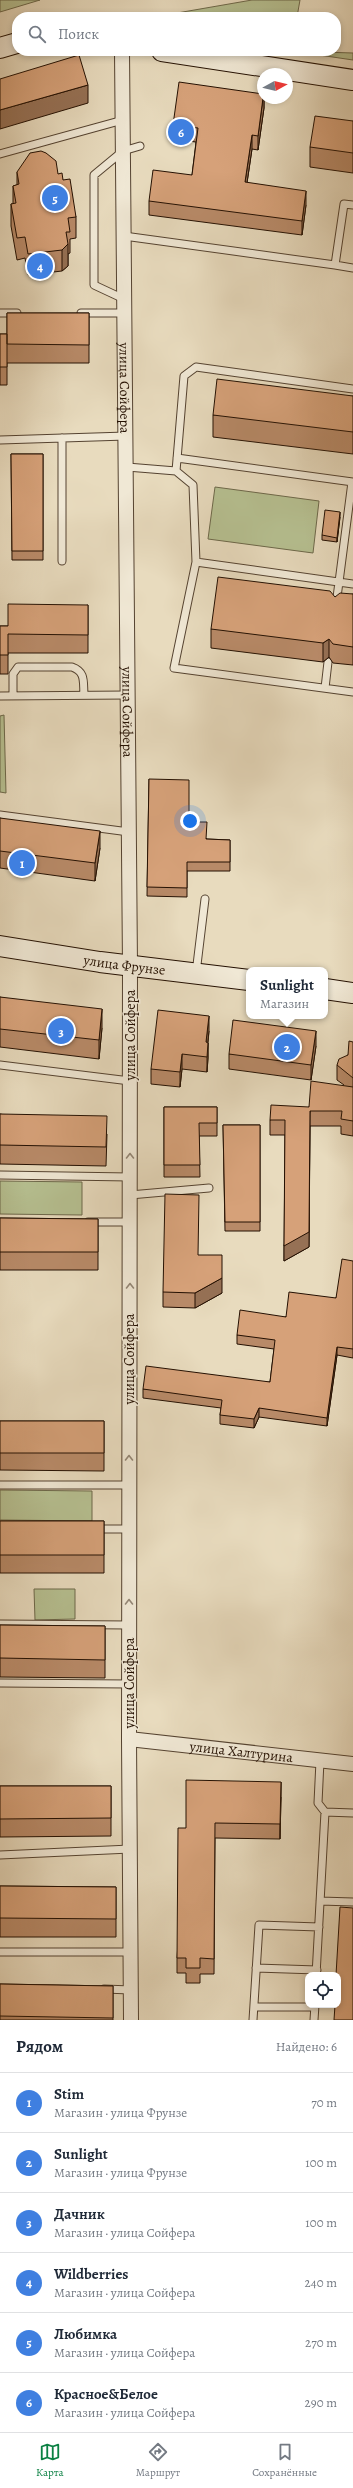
<!DOCTYPE html>
<html lang="ru">
<meta charset="utf-8">
<style>
:root{--surface:#fff;--page:#f2f2f3;--text:#1f2937;--muted:#747a83;--line:#e0e1e3;--accent:#0b8043}
body{margin:0;font-family:Alegreya,serif;background:var(--page);color:var(--text)}
.controls{position:absolute;right:12px;bottom:12px;display:grid;overflow:hidden;border-radius:8px;box-shadow:0 2px 6px #0003}
.controls button{width:36px;height:36px;display:grid;place-items:center;padding:0;border:0;border-bottom:1px solid var(--line);background:var(--surface);color:var(--text);font:20px sans-serif}
.compass{position:absolute;left:257px;top:68px;width:36px;height:36px;border-radius:50%;background:var(--surface);box-shadow:0 2px 6px #0003;rotate:82deg}
.you{position:absolute;left:190px;top:821px;width:14px;height:14px;margin:-10px;border:3px solid #fff;border-radius:50%;background:#1a73e8;box-shadow:0 0 0 6px #1a73e833}
.badge{display:grid;place-items:center;width:26px;height:26px;border-radius:50%;background:var(--accent);color:#fff;font-size:13px;font-weight:700}
.pin{position:absolute;translate:-50% -50%;border:2px solid #fff;box-shadow:0 1px 4px #0006}
.popup{position:absolute;left:246px;top:967px;width:82px;height:52px;box-sizing:border-box;display:grid;place-content:center;border-radius:8px;background:var(--surface);filter:drop-shadow(0 1px 3px #0005);font-size:13px;white-space:nowrap;color:var(--muted)}
.popup b{font-size:15px;color:var(--text)}
.popup::after{content:'';position:absolute;left:50%;top:100%;margin-left:-8px;border:8px solid transparent;border-top-color:var(--surface)}
.list{margin:0;padding:0;list-style:none}
h2{display:flex;justify-content:space-between;align-items:center;height:52px;margin:0;padding:0 16px;font-size:17px}
h2 small{font-size:13px;font-weight:400;color:var(--muted)}
.list li{display:grid;grid-template-columns:26px 1fr auto;gap:12px;align-items:center;box-sizing:border-box;height:60px;padding:0 16px;border-top:1px solid var(--line)}
.list b{display:block;font-size:15px;white-space:nowrap}
.list p{margin:0;font-size:13px;white-space:nowrap;color:var(--muted)}
.list em{font-size:13px;font-style:normal;color:var(--muted)}
.icon{flex:none;width:22px;height:22px;fill:none;stroke:currentColor;stroke-width:2;stroke-linecap:round;stroke-linejoin:round}
.map{position:relative;flex:none;width:353px;height:2020px;overflow:hidden}
.search{position:absolute;background:var(--surface);box-shadow:0 2px 6px #0003;left:12px;right:12px;top:12px;height:44px;display:flex;align-items:center;gap:10px;box-sizing:border-box;padding:0 14px;border-radius:16px;color:var(--muted);font-size:15px}
.sheet{height:412px;background:var(--surface)}
nav{display:flex;justify-content:space-around;align-items:center;box-sizing:border-box;height:56px;border-top:1px solid var(--line);background:var(--surface);font-size:11px;color:var(--muted)}
nav a{display:grid;justify-items:center;gap:2px}
nav .on{color:var(--accent)}
.map>svg:first-child{display:block}
</style>
<div class="map">
<svg width="353" height="2020" viewBox="0 0 353 2020">
<rect width="100%" height="100%" fill="#e8dbbe"/>
<filter id="stains"><feTurbulence type="fractalNoise" baseFrequency=".005" numOctaves="4"/><feColorMatrix values="0 0 0 0 .2 0 0 0 0 .09 0 0 0 0 .02 0 0 0 .5 -.17"/></filter>
<radialGradient id="worn" r=".72"><stop offset=".6" stop-color="#630" stop-opacity="0"/><stop offset="1" stop-color="#630" stop-opacity=".3"/></radialGradient>
<!-- green -->
<path fill="#b6c091" stroke="#6d684a" d="M0,0H40L0,12Z
M252,0H300L297,17H154Z
M290,51L353,53V60L292,51Z
M215,487L319,501L313,553L208,539Z
M4,715L6,793L0,792V716Z
M0,1181L82,1182V1215L0,1214Z
M0,1490L92,1491V1521L0,1520Z
M34,1589H75V1619L35,1620Z"/>
<g fill="none" stroke-linecap="round" stroke-linejoin="round">
<defs>
<path id="lane" d="M0,154L123,120
M124,236L335,265L344,204L353,205
M335,265L353,268
M124,299L94,285V175L123,151L140,146
M0,313H17
M81,313H125
M62,438V561
M0,440L126,436
M177,458L353,482
M127,467L176,471L193,485L196,562L353,584
M176,471L184,376L196,367L353,389
M196,562L174,668L353,692
M336,605L352,482
M325,688L328,662
M0,696L128,695
M13,696V674L18,667H72C86,672 83,682 84,695
M0,815L129,832
M196,973L205,899
M0,1065L130,1081
M0,1175L130,1177
M130,1195L209,1188
M88,1222H130
M0,1485H129
M94,1529H129
M0,1624L129,1625
M0,1683L129,1684
M320,1761L318,1803L325,1812L353,1813
M0,1855L130,1849
M320,1901L353,1902
M0,1952H131
M256,1968L317,1970
M316,1975L325,1812
M104,1989L131,1990
M254,2007H314
M253,2020L259,1925L319,1927
M314,2020L315,2005"/>
<g id="street">
<path id="s1" d="M122,51L130,965L129,1739L131,2020"/>
<path id="s2" d="M129,1739L353,1764"/>
</g>
<g id="secondary">
<path d="M0,48L17,43"/>
<path d="M162,51L353,80"/>
<path id="s3" d="M0,946L100,962L249,980"/>
<path d="M325,989L353,993"/>
</g>
</defs>
<!-- lane casing -->
<use href="#lane" stroke="#554331" stroke-width="9"/>
<!-- street casing -->
<use href="#street" stroke="#554331" stroke-width="16"/>
<!-- secondary casing -->
<use href="#secondary" stroke="#241002" stroke-width="22"/>
<!-- lane -->
<use href="#lane" stroke="#f0e8d5" stroke-width="7"/>
<!-- street -->
<use href="#street" stroke="#f0e8d5" stroke-width="14"/>
<!-- secondary -->
<use href="#secondary" stroke="#f0e8d5" stroke-width="20"/>
</g>
<!-- wall -->
<path fill="#b88a68" stroke="#241002" d="M264,98V108L258,150L252,149L247,183L306,205L302,235L149,215V201L192,175L196,142L173,139V125Z
M353,121V173L310,167V147Z
M17,172L58,174L63,180L76,217V238L70,239V253L68,254V266L62,271L28,275L25,258L17,260L11,226V204H13V186L17,185Z
M7,313H89V363H7V385H0V334H7Z
M353,396V454L213,437V415Z
M11,454H43V560H12Z
M340,517L337,542L322,540V535Z
M353,594V665L333,663L329,657L323,662L211,648V629L335,597Z
M88,605V653H8V674H0V626H8Z
M149,779L189,822L207,839L230,840V871H187V897L147,896Z
M0,818L100,848L95,881L0,868Z
M0,997L102,1028L99,1059L0,1047Z
M209,1031L208,1043V1058L207,1072L182,1069L180,1087L151,1084V1069Z
M353,1042V1136L341,1134V1126H310L309,1247L284,1261L285,1135H270V1120L309,1107L344,1085L337,1080V1065L348,1055Z
M316,1046L311,1080L229,1069V1054Z
M164,1107H217V1136H199L200,1177H164Z
M0,1114L107,1134L106,1166L0,1164Z
M223,1125H260V1231H225Z
M0,1218L98,1219V1270H0Z
M199,1255L222,1293L195,1308L163,1307V1292Z
M353,1261V1358L337,1355L327,1426L259,1417L254,1428L220,1424V1415L221,1408L143,1398V1389L270,1382L274,1349L237,1344V1335L336,1298Z
M0,1421H104V1471L0,1470Z
M0,1521H104V1573H0Z
M0,1625L105,1626V1678L0,1677Z
M0,1786H111V1836L0,1837Z
M281,1797L280,1839L215,1838L214,1974H200V1983H186V1973H177V1958L186,1828Z
M0,1886L116,1887V1937H0Z
M0,1984L113,1986V2020H0Z"/>
<!-- shaded-wall -->
<path fill="#967155" stroke="#241002" d="M88,85V103L0,129V110Z
M263,98H264V108L258,150V136Z
M252,135V149L245,196V182Z
M306,191V205L302,235V221Z
M68,244V266L62,271V250Z
M340,512V517L337,542V538Z
M329,639V657L323,662V643Z
M100,831V848L95,881V863Z
M102,1009V1028L99,1059V1040Z
M209,1016V1031L206,1057V1042Z
M316,1031V1046L311,1080V1065Z
M208,1043V1058L207,1072V1057Z
M182,1054V1069L180,1087V1072Z
M310,1111L309,1247L284,1261V1246Z
M222,1278V1293L195,1308V1293Z
M337,1347V1355L327,1426V1418Z
M259,1408V1417L254,1428V1419Z
M281,1782V1797L280,1839V1824Z"/>
<!-- building -->
<path fill="#d6a179" stroke="#241002" d="M79,55L88,85L0,110V79Z
M179,82L263,94V98L258,136L252,135L245,182L306,191L302,221L149,201L153,170L192,175L198,128L173,125Z
M315,116L353,121V153L310,147Z
M41,151L46,153L56,161L58,174L62,173L63,180L70,179L76,217L68,218L70,232H66L68,244L62,250L28,254L25,237L17,238L11,204L16,203L13,186L19,184L17,172L30,153Z
M7,313H89V345L7,344Z
M0,334H7V367H0Z
M217,379L353,396V432L213,415Z
M11,454H43V551H12Z
M325,510L340,512L337,538L322,535Z
M218,577L330,591L335,597L340,593L353,594V647L333,644L329,639L323,643L211,629Z
M8,604L88,605V635L8,634V655H0V626H8Z
M149,779L189,780V822H207L206,839L230,840V862H187V888L147,887Z
M0,818L100,831L95,863L0,851Z
M0,997L102,1009L99,1040L0,1029Z
M158,1010L209,1016L206,1042L208,1043L207,1057L182,1054L180,1072L151,1069Z
M233,1020L316,1031L311,1065L229,1054Z
M349,1041L353,1042V1078L337,1065L339,1059L348,1055Z
M311,1081L353,1087V1121L341,1119L342,1111H310L309,1232L284,1246L285,1120H270L271,1105L309,1107Z
M164,1107H217V1123H199L200,1165H164Z
M0,1114L107,1116L106,1147L0,1145Z
M223,1125H260V1222H225Z
M165,1194L199,1195L198,1255H222V1278L195,1293L163,1292Z
M0,1218L98,1219V1252H0Z
M342,1259L353,1261V1349L337,1347L327,1418L259,1408L254,1419L220,1415L222,1400L143,1389L146,1366L270,1382L275,1340L237,1335L240,1310L286,1317L289,1292L336,1298Z
M0,1421H104V1453H0Z
M0,1521H104V1555H0Z
M0,1625L105,1626V1660L0,1658Z
M186,1780L281,1782L280,1824L215,1823L214,1959L200,1958V1968H186V1958H177L178,1828H186Z
M0,1786H111V1818L0,1819Z
M0,1886L116,1887V1919L0,1918Z
M340,1907L353,1908V2020H334L335,2005H338V1975H336Z
M0,1984L113,1986V2018L0,2016Z"/>
<!-- one-way arrows -->
<defs><path id="oneway-chevron" d="M-2-3.5L2.5 0L-2 3.5" fill="none" stroke-width="1.6" stroke-linecap="round" stroke-linejoin="round"/></defs>
<g stroke="#948776">
<use href="#oneway-chevron" transform="translate(130 1156) rotate(-90)"/>
<use href="#oneway-chevron" transform="translate(130 1286) rotate(-90)"/>
<use href="#oneway-chevron" transform="translate(129 1458) rotate(-90)"/>
<use href="#oneway-chevron" transform="translate(129 1602) rotate(-90)"/>
</g>
<g text-anchor="middle" stroke-width="3" stroke-linejoin="round" paint-order="stroke">
<!-- street labels -->
<g font-size="14" fill="#241002" stroke="#f0e8d5">
<text dy="5" stroke="none"><textPath href="#s1" startOffset="337">улица Сойфера</textPath></text>
<text dy="5" stroke="none"><textPath href="#s1" startOffset="661">улица Сойфера</textPath></text>
<text dy="5" stroke="none"><textPath href="#s3" startOffset="126">улица Фрунзе</textPath></text>
<text transform="translate(130 1035) rotate(-90)" y="5">улица Сойфера</text>
<text transform="translate(129 1359) rotate(-90)" y="5">улица Сойфера</text>
<text transform="translate(129 1683) rotate(-90)" y="5">улица Сойфера</text>
<text dy="5" stroke="none"><textPath href="#s2" startOffset="113">улица Халтурина</textPath></text>
</g>
</g>
<rect width="100%" height="100%" filter="url(#stains)"/>
<rect width="100%" height="100%" fill="url(#worn)"/>
</svg>
<div class="controls">
<button><svg class="icon" aria-label="locate" viewBox="0 0 24 24"><circle cx="12" cy="12" r="6"/><path d="M12 2v4M12 18v4M2 12h4M18 12h4"/></svg></button>
</div>
<svg class="compass" viewBox="-18 -18 36 36"><path d="M0-13l5 13h-10z" fill="#e53935"/><path d="M0 13l5-13h-10z" fill="#747a83"/></svg>
<div class="you"></div>
<div class="pin badge" style="left:22px;top:863px;background:#3f7fe0">1</div>
<div class="pin badge" style="left:287px;top:1047px;background:#3f7fe0">2</div>
<div class="popup"><b>Sunlight</b>Магазин</div>
<div class="pin badge" style="left:61px;top:1031px;background:#3f7fe0">3</div>
<div class="pin badge" style="left:40px;top:266px;background:#3f7fe0">4</div>
<div class="pin badge" style="left:55px;top:198px;background:#3f7fe0">5</div>
<div class="pin badge" style="left:181px;top:132px;background:#3f7fe0">6</div>
<div class="search"><svg class="icon" aria-label="search" viewBox="0 0 24 24"><circle cx="10" cy="10" r="6"/><path d="M15 15l6 6"/></svg>Поиск</div>
</div>
<section class="sheet">
<h2>Рядом<small>Найдено: 6</small></h2>
<ul class="list">
<li><span class="badge" style="background:#3f7fe0">1</span><div><b>Stim</b><p>Магазин · улица Фрунзе</p></div><em>70 m</em></li>
<li><span class="badge" style="background:#3f7fe0">2</span><div><b>Sunlight</b><p>Магазин · улица Фрунзе</p></div><em>100 m</em></li>
<li><span class="badge" style="background:#3f7fe0">3</span><div><b>Дачник</b><p>Магазин · улица Сойфера</p></div><em>100 m</em></li>
<li><span class="badge" style="background:#3f7fe0">4</span><div><b>Wildberries</b><p>Магазин · улица Сойфера</p></div><em>240 m</em></li>
<li><span class="badge" style="background:#3f7fe0">5</span><div><b>Любимка</b><p>Магазин · улица Сойфера</p></div><em>270 m</em></li>
<li><span class="badge" style="background:#3f7fe0">6</span><div><b>Красное&amp;Белое</b><p>Магазин · улица Сойфера</p></div><em>290 m</em></li>
</ul>
</section>
<nav>
<a class="on"><svg class="icon" aria-label="map" viewBox="0 0 24 24"><path d="M3 6l6-2 6 2 6-2v14l-6 2-6-2-6 2zM9 4v14M15 6v14"/></svg>Карта</a>
<a><svg class="icon" aria-label="directions" viewBox="0 0 24 24"><path d="M12 3l9 9-9 9-9-9zM9 14v-3h6M13 9l2 2-2 2"/></svg>Маршрут</a>
<a><svg class="icon" aria-label="saved" viewBox="0 0 24 24"><path d="M7 4h10v16l-5-4-5 4z"/></svg>Сохранённые</a>
</nav>
